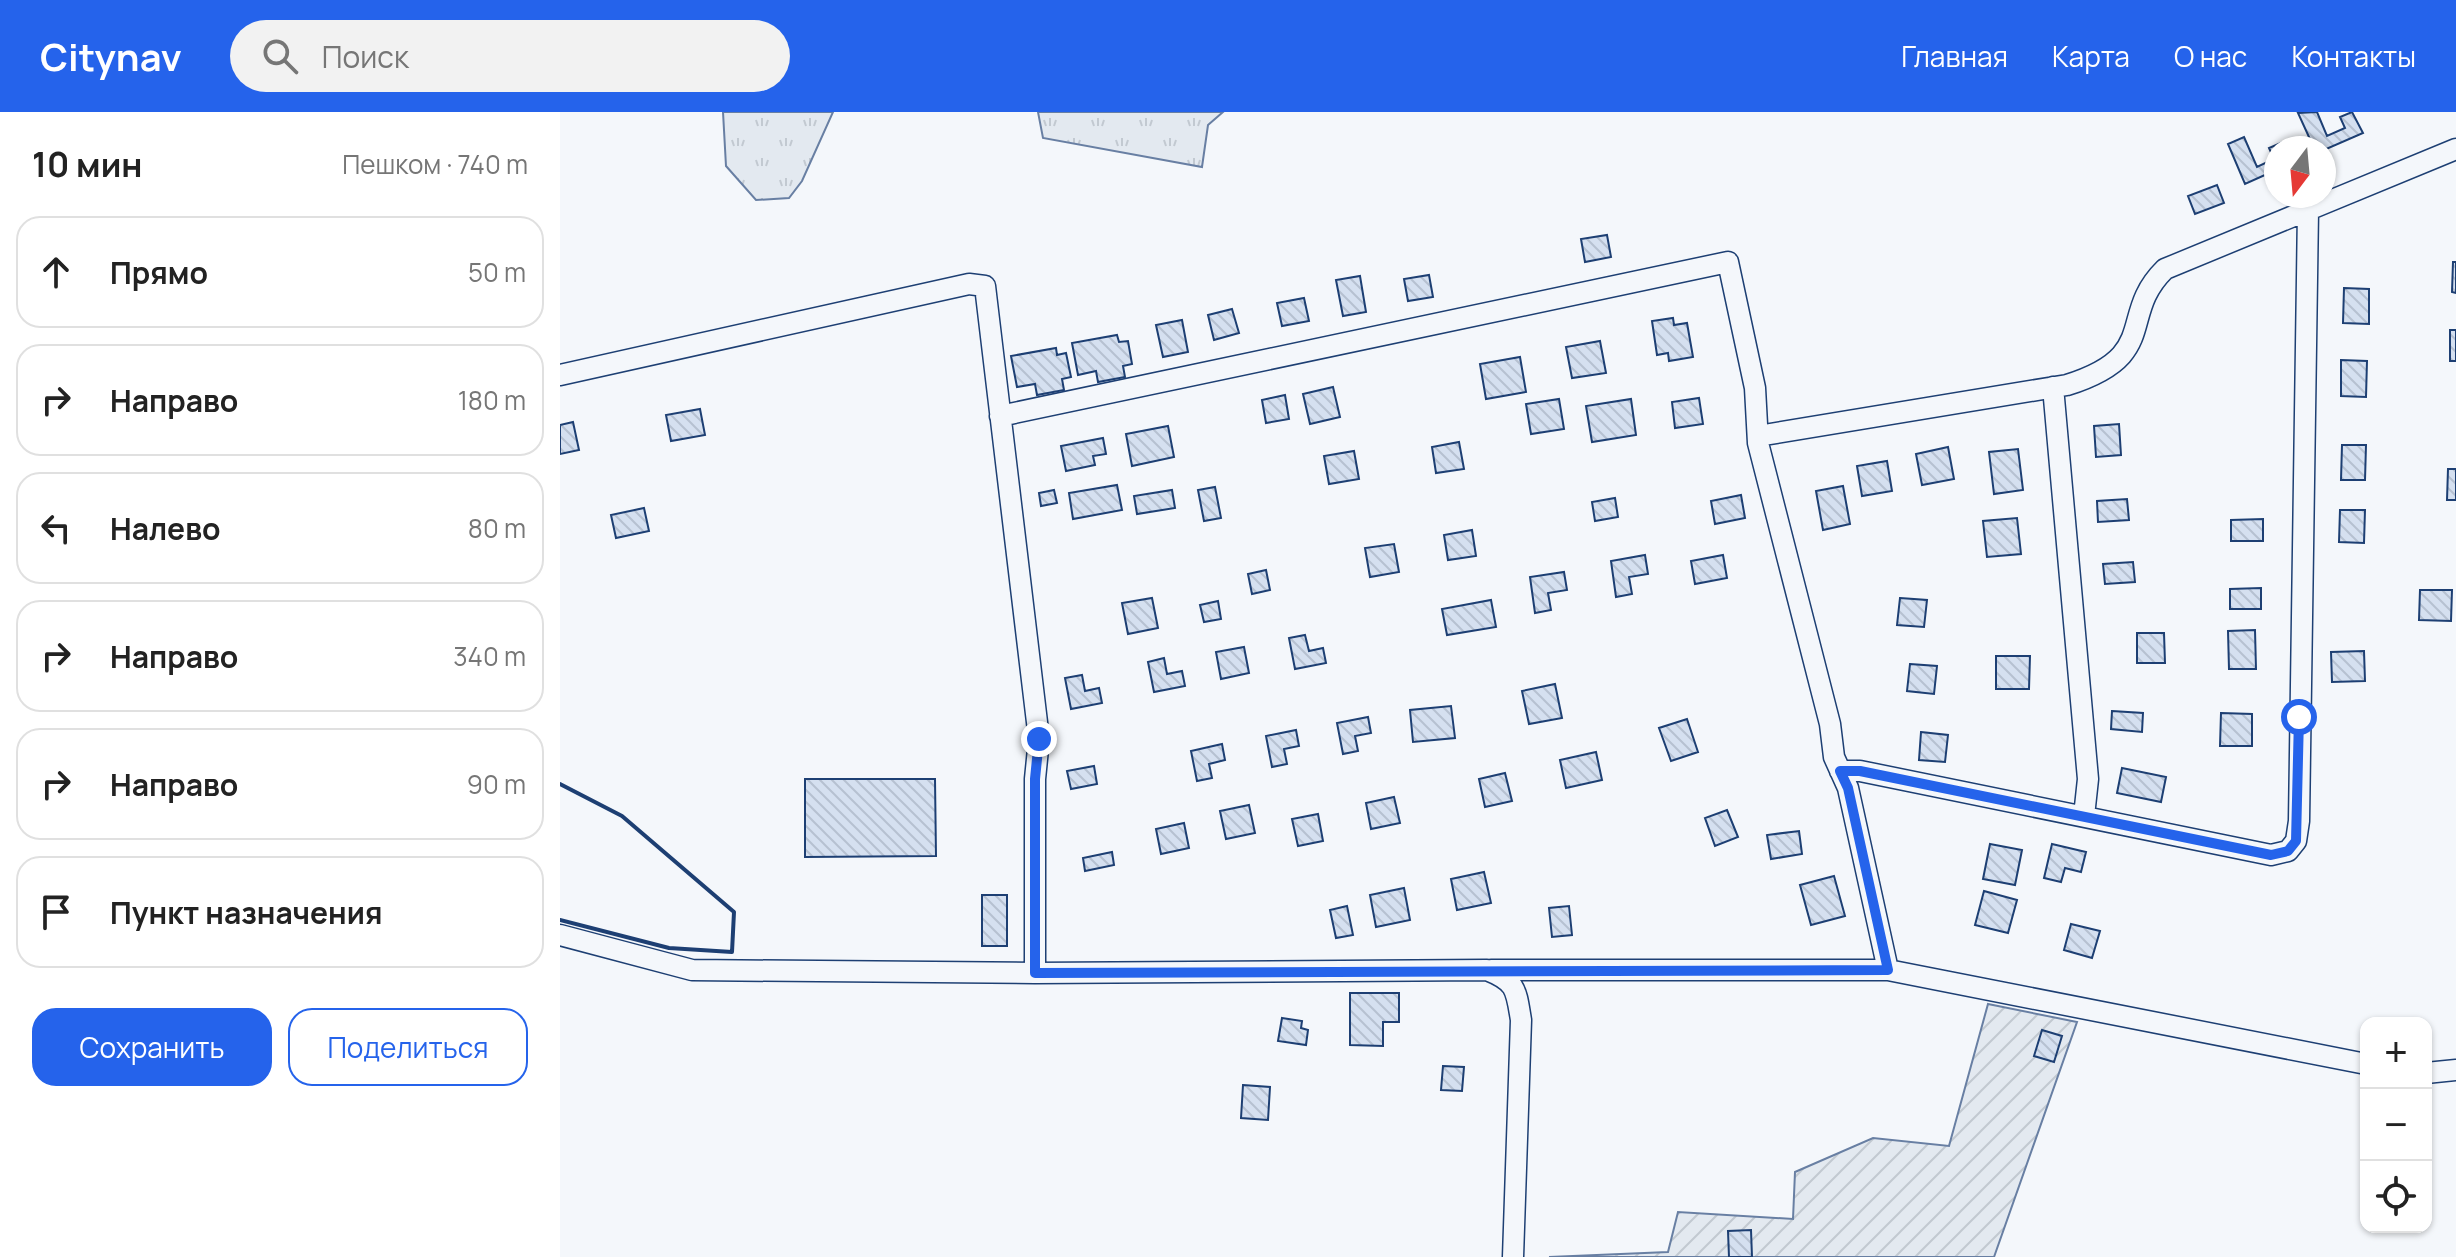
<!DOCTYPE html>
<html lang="ru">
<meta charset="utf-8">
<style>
:root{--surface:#fff;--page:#f2f2f2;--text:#222;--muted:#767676;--line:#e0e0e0;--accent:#2563eb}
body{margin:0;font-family:Manrope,sans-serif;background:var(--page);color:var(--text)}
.controls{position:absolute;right:24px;bottom:24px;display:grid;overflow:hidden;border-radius:16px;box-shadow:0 2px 6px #0004}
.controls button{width:72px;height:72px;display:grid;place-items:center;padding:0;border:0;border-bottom:2px solid var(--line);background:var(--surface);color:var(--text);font:40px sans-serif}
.compass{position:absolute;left:1704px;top:24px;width:72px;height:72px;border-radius:50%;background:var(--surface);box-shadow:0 2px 6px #0004;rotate:196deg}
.stop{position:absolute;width:24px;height:24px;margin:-18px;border:6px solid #2563eb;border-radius:50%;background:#fff}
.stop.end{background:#2563eb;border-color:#fff;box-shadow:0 2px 8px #0008}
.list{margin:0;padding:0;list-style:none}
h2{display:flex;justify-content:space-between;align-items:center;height:104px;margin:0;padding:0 32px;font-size:34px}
h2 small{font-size:26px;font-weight:400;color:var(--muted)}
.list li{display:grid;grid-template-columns:52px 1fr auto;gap:24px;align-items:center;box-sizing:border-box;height:112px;margin:0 16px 16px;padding:0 16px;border:2px solid var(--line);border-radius:24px}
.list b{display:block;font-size:30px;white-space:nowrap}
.list em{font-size:26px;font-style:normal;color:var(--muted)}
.actions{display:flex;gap:16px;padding:24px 32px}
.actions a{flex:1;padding:18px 0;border:2px solid var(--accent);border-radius:24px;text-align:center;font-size:28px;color:var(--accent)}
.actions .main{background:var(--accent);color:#fff}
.icon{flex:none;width:44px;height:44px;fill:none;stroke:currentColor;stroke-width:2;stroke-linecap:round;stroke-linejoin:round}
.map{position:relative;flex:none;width:1896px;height:1145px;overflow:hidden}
header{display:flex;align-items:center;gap:48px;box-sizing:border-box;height:112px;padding:0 40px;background:var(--accent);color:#fff}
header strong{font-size:38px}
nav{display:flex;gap:44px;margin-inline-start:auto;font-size:28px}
.search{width:560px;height:72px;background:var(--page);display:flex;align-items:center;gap:20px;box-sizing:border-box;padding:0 28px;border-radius:44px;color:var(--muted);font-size:30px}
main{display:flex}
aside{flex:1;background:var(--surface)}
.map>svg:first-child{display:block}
</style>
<header>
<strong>Citynav</strong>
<div class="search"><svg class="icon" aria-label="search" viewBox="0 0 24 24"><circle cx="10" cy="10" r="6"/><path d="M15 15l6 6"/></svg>Поиск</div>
<nav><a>Главная</a><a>Карта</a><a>О нас</a><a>Контакты</a></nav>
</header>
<main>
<aside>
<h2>10 мин<small>Пешком · 740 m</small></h2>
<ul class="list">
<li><svg class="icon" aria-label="ahead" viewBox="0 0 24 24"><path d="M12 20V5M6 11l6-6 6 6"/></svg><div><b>Прямо</b></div><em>50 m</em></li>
<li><svg class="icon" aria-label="right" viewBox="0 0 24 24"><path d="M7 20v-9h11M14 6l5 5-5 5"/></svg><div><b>Направо</b></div><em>180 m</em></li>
<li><svg class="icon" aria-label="left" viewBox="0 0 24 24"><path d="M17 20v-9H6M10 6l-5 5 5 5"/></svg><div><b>Налево</b></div><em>80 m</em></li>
<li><svg class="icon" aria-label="right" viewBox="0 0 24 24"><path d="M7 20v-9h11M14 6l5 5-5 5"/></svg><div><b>Направо</b></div><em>340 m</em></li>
<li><svg class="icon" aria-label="right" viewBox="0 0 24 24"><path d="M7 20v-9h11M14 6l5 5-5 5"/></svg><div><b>Направо</b></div><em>90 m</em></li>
<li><svg class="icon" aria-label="arrive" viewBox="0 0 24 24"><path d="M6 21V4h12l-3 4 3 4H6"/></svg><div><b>Пункт назначения</b></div></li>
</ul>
<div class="actions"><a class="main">Сохранить</a><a>Поделиться</a></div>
</aside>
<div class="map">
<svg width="1896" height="1145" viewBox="0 0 1896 1145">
<defs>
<pattern id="grass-tufts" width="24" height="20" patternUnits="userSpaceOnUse" patternTransform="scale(2)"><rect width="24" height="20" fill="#e3e9f0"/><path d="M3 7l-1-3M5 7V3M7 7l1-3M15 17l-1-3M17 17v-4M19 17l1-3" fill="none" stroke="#c2c9d1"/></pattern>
<pattern id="garden-furrows" width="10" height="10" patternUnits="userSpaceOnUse" patternTransform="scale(2)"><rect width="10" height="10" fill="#e3e9f0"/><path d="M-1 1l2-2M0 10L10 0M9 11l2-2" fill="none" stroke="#c2c9d1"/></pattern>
<pattern id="building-back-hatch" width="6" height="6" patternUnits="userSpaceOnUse" patternTransform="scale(2)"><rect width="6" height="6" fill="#d5e0f0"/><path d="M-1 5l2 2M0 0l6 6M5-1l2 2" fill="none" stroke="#b6c1d1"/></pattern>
</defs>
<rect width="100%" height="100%" fill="#f4f7fb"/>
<!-- grass -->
<path fill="url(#grass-tufts)" stroke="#687fa3" stroke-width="2" d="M163,0H273L242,69L229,86L196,88L166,54Z
M478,0H663L648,13L642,55L483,26Z"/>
<!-- garden -->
<path fill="url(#garden-furrows)" stroke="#687fa3" stroke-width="2" d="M1428,892L1517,910L1434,1145H989L1108,1140L1118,1100L1233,1107L1235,1060L1313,1026L1389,1034Z"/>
<!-- building -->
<path fill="url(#building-back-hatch)" stroke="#1d3f73" stroke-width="2" d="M1757,0L1767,24L1785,16L1780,5L1792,0L1803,21L1764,38L1754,36L1738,1Z
M1684,25L1697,55L1714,47L1709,36L1723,30L1726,36H1716V58L1685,72L1668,32Z
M1657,73L1664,91L1635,102L1628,84Z
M1047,123L1051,145L1025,150L1021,127Z
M1893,150H1896V181L1892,180Z
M869,163L873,185L848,189L844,167Z
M800,164L806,200L783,204L776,168Z
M1784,176L1809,177V212L1783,211Z
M744,186L749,209L722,214L717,191Z
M672,197L679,221L654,228L648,203Z
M1113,206L1114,213L1127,211L1133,245L1109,249L1108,241L1097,243L1092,209Z
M622,208L628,240L603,245L596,213Z
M1890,218H1896V249H1890Z
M557,223L559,230L568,229L572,252L563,254L565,265L538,270L536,259L518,263L512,231Z
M1040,229L1046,261L1012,266L1006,235Z
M496,236L497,243L506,241L511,265L502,267L504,278L477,283L475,272L457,275L451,244Z
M960,245L966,280L926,287L920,252Z
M1781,248L1807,249L1806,285L1781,284Z
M773,275L780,305L750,312L743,282Z
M725,283L729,307L706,311L702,288Z
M1139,286L1143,312L1115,316L1112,290Z
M999,287L1004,317L971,322L966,292Z
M1071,287L1076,323L1032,330L1026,294Z
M140,297L145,323L111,329L106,303Z
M13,310L19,338L0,342V313Z
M1559,312L1561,343L1536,345L1534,314Z
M608,314L614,345L572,354L566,322Z
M543,326L546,342L533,344L535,353L506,359L501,334Z
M899,330L904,357L876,361L872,335Z
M1782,333H1806L1805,368H1781Z
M1388,335L1394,367L1362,373L1356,342Z
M1458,337L1463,378L1434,382L1429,340Z
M794,339L799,367L769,372L764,344Z
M1327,349L1332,379L1302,384L1297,354Z
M1888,357H1896V388H1887Z
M557,373L562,398L513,407L509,381Z
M1283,374L1290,412L1263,418L1256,379Z
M655,375L661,406L644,409L638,378Z
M494,378L497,391L481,394L479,381Z
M612,378L615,396L577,402L574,384Z
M1181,383L1185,406L1155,412L1151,389Z
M1055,386L1058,405L1035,409L1032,390Z
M1567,387L1569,408L1538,410L1537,389Z
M84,396L89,419L56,426L51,403Z
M1780,398H1805L1804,431L1779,430Z
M1457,406L1461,442L1427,445L1423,409Z
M1703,407V429H1671V408Z
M912,418L916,444L888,448L884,423Z
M834,432L839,460L810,465L805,436Z
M1085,443L1088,462L1069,465L1072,482L1056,485L1051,449Z
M1163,443L1167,466L1135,472L1131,449Z
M1573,450L1575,470L1545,472L1543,452Z
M706,458L710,478L692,482L688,462Z
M1004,460L1007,478L988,481L991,498L975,501L970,465Z
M1701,476V497H1670V477Z
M1860,478H1892L1891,509L1859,508Z
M592,486L598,516L568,522L562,491Z
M1340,486L1367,488L1364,515L1337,513Z
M931,488L936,515L887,523L882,497Z
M658,489L661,507L644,510L640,493Z
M1695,518L1696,557H1669L1668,519Z
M1577,521H1604L1605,551H1577Z
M745,523L749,539L763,536L766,551L735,557L729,526Z
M684,535L689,561L661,567L656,540Z
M1804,539L1805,569L1772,570L1771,540Z
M1436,544H1470L1469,577H1436Z
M604,546L607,562L622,559L625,574L594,580L588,550Z
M1350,552L1377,554L1374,582L1347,579Z
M522,563L525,579L539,576L542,591L511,597L505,566Z
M995,572L1002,606L969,612L962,579Z
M891,594L895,626L853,630L850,598Z
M1552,599L1583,601L1582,620L1551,617Z
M1661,601L1692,602V634H1660Z
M808,605L811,621L795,624L798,639L783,642L777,611Z
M1127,607L1138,640L1111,649L1099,616Z
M736,618L739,634L724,637L727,652L712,655L706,624Z
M1361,620L1388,623L1385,650L1359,648Z
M662,632L665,648L649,652L652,666L637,669L631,639Z
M1036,640L1042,668L1006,676L1000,648Z
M534,654L537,672L511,677L507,659Z
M1562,656L1606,665L1601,690L1557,681Z
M945,661L952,689L925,695L919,667Z
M245,667H375L376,744L245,745Z
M834,685L840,711L811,717L806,691Z
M689,693L695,721L666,727L660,699Z
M1167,698L1178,725L1155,734L1145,706Z
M758,702L763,729L738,734L732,707Z
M624,711L629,736L601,742L596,717Z
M1239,719L1242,742L1211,747L1207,723Z
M1430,732L1462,738L1455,773L1423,767Z
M1492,732L1526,740L1521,760L1505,756L1501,770L1484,766Z
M552,740L554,753L525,759L523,746Z
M924,760L931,791L897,798L891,767Z
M1274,764L1285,804L1251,813L1240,773Z
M844,776L850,808L816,815L810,783Z
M1424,779L1457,788L1448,821L1415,813Z
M422,783H447V834H422Z
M787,794L793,823L776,826L770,798Z
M1009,794L1012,823L992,825L989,796Z
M1511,812L1540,819L1532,846L1504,838Z
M790,881H839V910H823V934L790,933Z
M722,906L742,909L741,916L748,918L746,933L718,929Z
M1482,918L1502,924L1494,950L1474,944Z
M883,954L904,955L902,979L881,978Z
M683,973L710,975L708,1008L681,1006Z
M1191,1118L1192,1145H1169L1168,1119Z"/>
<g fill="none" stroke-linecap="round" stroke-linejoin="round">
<defs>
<path id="minor" d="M0,263L409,172L425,174L479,627L475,667V861
M1493,275L1528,667L1524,704
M440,304L1168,150L1195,276L1198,331L1270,612L1274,645L1288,676L1328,858
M1198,324L1507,273C1602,243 1557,204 1605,157L1896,37
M1280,659H1300L1711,743L1728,739L1736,729L1739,709L1748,98
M0,823L132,858L475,861L927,858C957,870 956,878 961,908L953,1145
M931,858H1328L1806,952
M1866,961L1896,958"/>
</defs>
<!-- minor casing -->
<use href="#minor" stroke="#1d3f73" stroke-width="23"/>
<!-- minor -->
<use href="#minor" stroke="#f4f7fb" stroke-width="20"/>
<!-- wall -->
<path stroke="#1d3f73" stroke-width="4" d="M0,672L62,704L174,800L172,840L109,836L0,808"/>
</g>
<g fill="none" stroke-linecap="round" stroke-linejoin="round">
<!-- route -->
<path stroke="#2563eb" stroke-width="10" d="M479,627L475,667V861L1328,858L1288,676L1280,659H1300L1711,743L1728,739L1736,729L1739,605"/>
</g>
</svg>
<div class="controls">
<button>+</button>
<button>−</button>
<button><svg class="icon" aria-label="locate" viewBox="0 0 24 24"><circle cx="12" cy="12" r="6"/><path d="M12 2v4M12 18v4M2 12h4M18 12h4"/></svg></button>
</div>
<svg class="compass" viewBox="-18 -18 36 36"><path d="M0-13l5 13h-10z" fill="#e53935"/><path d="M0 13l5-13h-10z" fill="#767676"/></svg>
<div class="stop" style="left:1739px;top:605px"></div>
<div class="stop end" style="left:479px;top:627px"></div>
</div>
</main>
